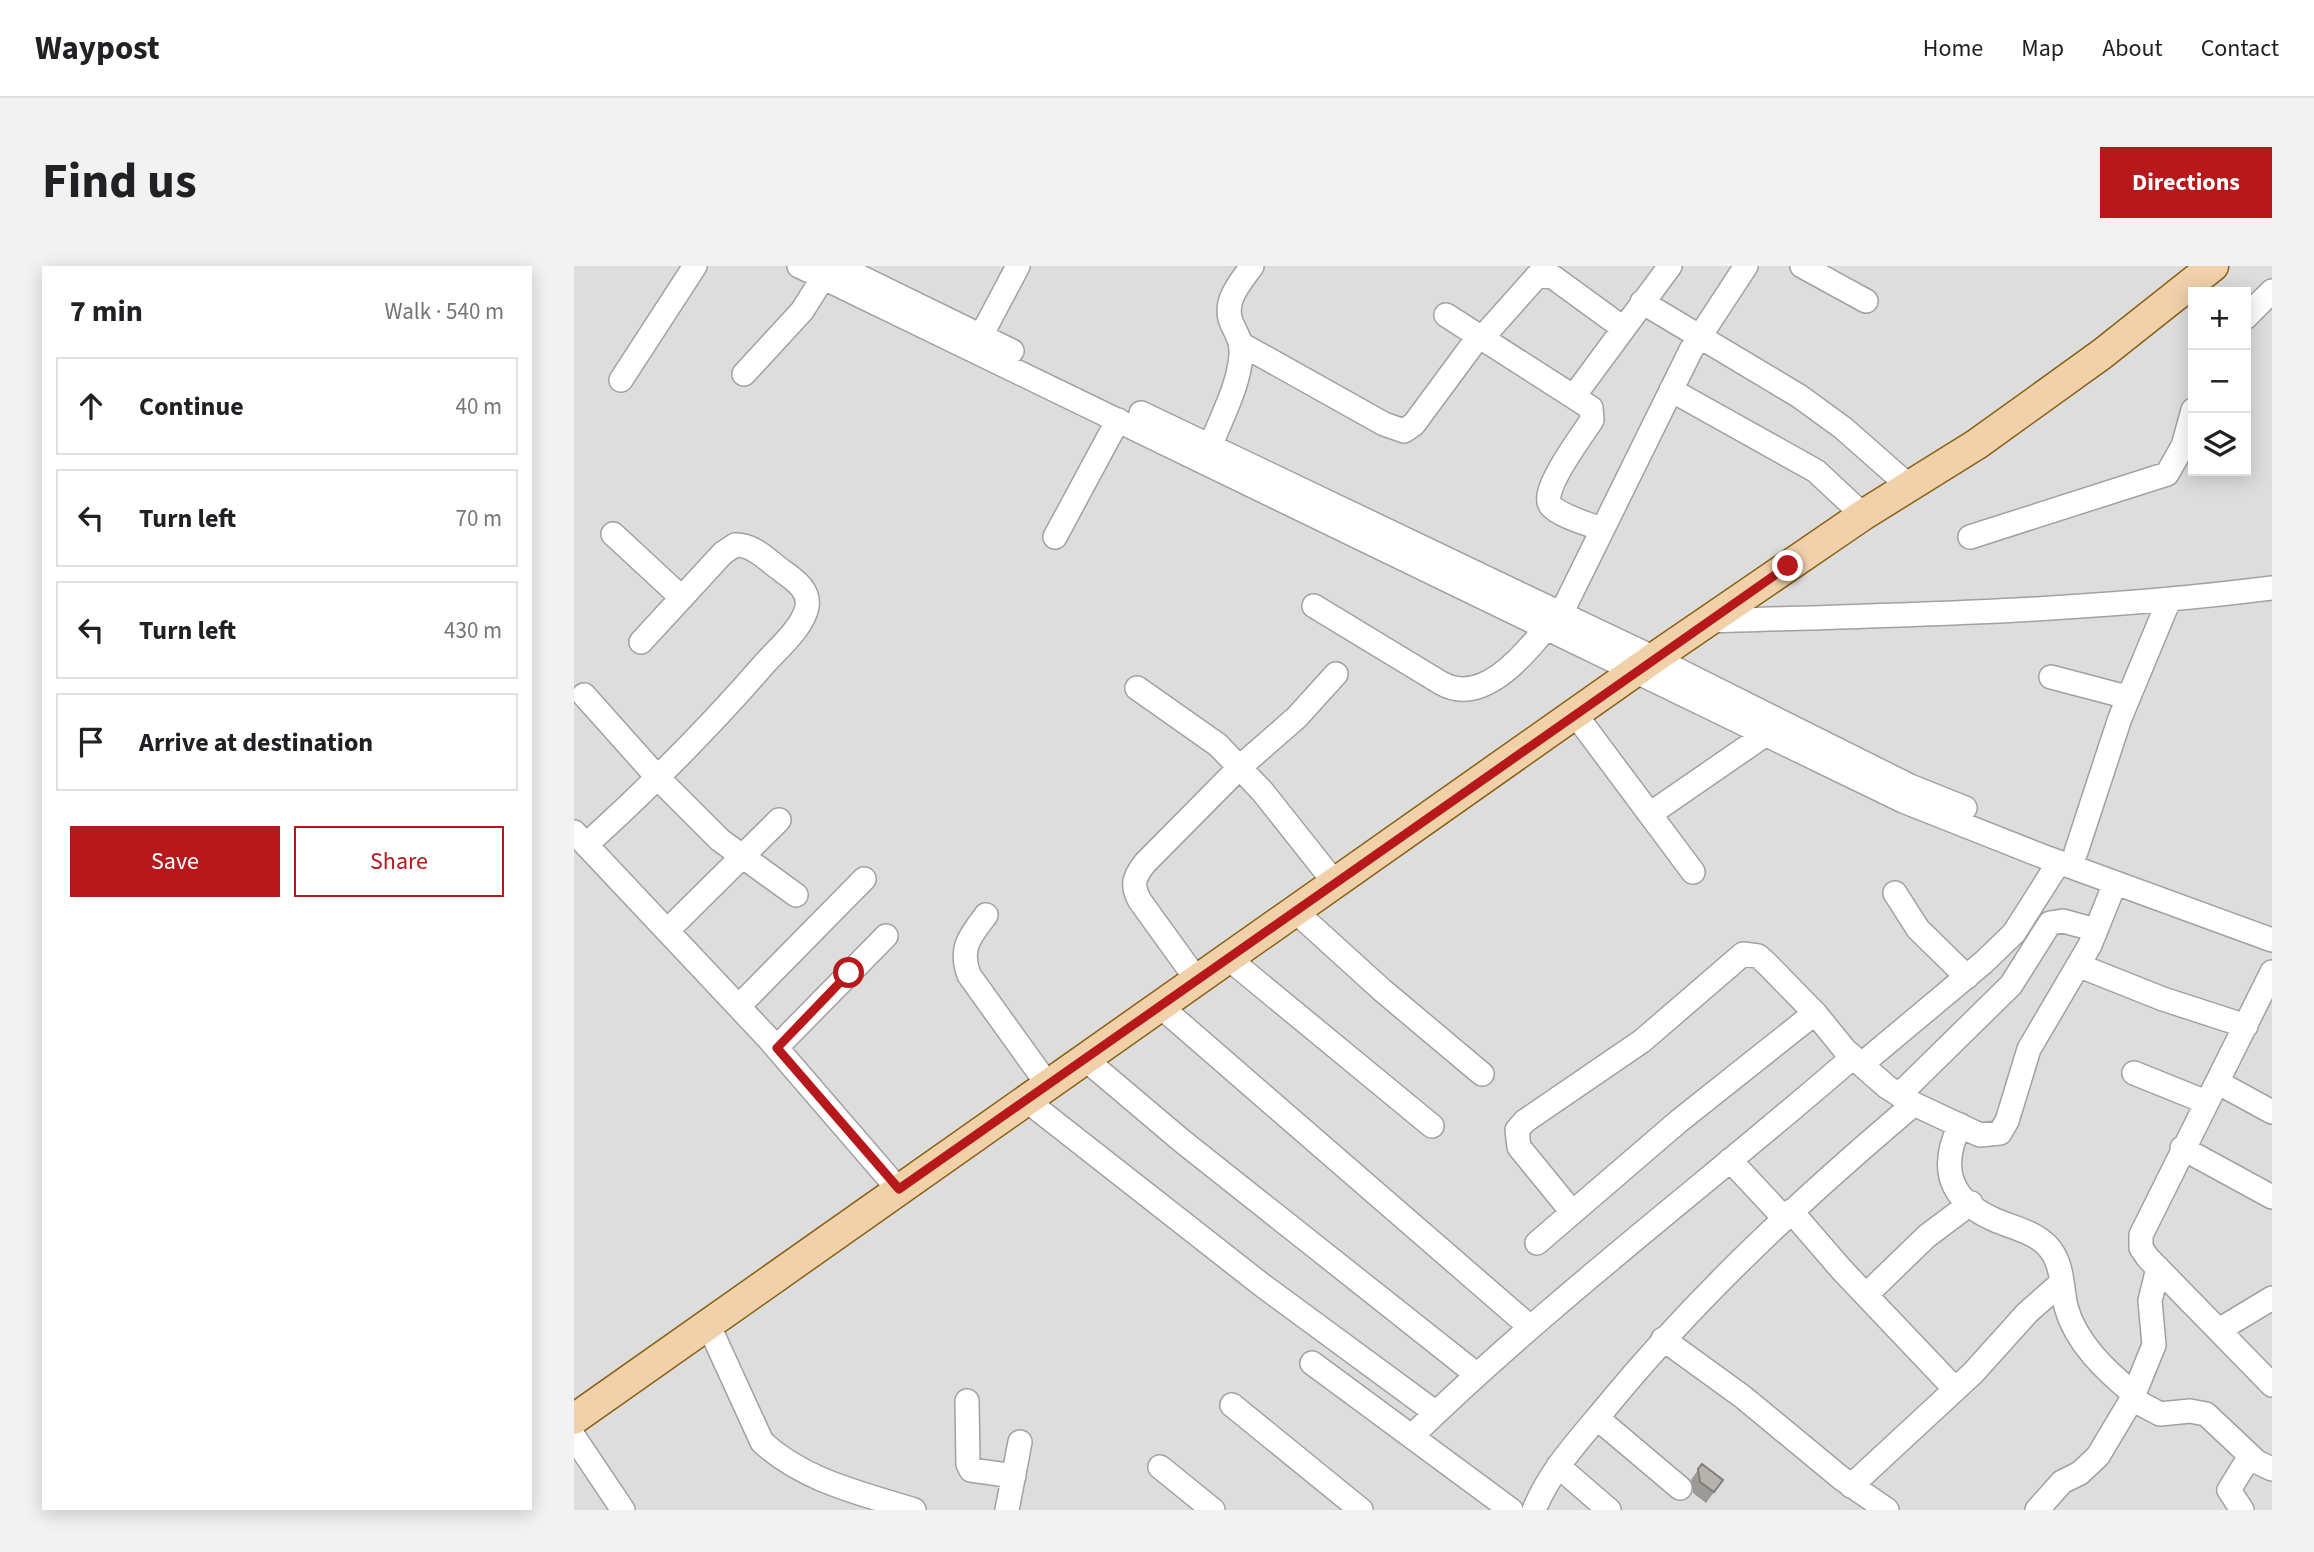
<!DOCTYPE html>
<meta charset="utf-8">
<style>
:root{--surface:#fff;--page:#f2f2f2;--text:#202124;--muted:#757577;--line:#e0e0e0;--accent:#b7181c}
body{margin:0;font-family:"Source Sans 3",sans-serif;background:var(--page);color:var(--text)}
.controls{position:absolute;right:21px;top:21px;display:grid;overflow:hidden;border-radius:0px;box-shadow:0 4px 18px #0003}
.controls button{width:63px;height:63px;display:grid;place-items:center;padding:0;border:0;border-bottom:2px solid var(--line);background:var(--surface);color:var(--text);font:35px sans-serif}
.stop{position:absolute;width:21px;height:21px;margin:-16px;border:5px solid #b7181c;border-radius:50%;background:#fff}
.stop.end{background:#b7181c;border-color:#fff;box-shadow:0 2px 7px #0008}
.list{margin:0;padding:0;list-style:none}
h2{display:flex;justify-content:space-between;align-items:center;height:91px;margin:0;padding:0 28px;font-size:30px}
h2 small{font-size:23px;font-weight:400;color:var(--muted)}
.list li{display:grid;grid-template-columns:46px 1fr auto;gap:21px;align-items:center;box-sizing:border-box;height:98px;margin:0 14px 14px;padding:0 14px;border:2px solid var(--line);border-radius:0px}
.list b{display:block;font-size:26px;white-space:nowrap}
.list em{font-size:23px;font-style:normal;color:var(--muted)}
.actions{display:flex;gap:14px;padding:21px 28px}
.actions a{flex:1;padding:16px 0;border:2px solid var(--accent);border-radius:0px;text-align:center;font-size:24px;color:var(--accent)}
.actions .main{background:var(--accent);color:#fff}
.icon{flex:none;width:38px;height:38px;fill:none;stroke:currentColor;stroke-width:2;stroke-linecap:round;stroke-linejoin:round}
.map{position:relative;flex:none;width:1698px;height:1244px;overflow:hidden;border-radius:0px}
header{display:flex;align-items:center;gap:42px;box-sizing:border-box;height:98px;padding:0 35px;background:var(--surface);border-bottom:2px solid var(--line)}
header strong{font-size:33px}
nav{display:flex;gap:38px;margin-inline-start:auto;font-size:24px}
.intro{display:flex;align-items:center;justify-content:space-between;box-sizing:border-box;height:168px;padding:0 42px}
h1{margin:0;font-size:49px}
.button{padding:18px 32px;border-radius:0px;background:var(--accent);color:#fff;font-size:24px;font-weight:700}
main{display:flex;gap:42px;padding:0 42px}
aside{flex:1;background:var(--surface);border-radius:0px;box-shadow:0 4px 18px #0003}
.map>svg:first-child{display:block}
</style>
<header>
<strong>Waypost</strong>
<nav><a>Home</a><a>Map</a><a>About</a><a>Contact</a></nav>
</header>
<div class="intro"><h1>Find us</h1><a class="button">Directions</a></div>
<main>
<aside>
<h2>7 min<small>Walk · 540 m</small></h2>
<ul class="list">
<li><svg class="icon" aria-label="ahead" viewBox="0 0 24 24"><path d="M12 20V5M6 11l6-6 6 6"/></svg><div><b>Continue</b></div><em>40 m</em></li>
<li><svg class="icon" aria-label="left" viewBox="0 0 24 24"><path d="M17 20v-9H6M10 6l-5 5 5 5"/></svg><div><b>Turn left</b></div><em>70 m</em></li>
<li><svg class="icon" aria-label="left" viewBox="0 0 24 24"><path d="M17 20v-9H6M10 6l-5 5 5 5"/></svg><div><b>Turn left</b></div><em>430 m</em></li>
<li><svg class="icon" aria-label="arrive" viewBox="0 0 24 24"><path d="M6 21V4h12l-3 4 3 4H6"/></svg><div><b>Arrive at destination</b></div></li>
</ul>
<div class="actions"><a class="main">Save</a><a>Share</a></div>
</aside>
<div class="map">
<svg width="1698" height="1244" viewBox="0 0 1698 1244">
<rect width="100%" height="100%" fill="#efece7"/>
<!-- residential -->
<path fill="#dedddd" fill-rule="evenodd" d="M0,0H1698V1244H0ZM1619,26H1672V205H1619Z"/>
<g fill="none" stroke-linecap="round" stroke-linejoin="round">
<defs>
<path id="minor" d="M225,0L1329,535L1468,590L1698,674
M264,0L438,85
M1228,0L1292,35
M1068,36L1225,130L1269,162L1336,221
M872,49L1017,142L1018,154C1009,168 964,227 977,240C988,251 1012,257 1027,263
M1672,51L1698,25
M407,70L444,0
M908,72L964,9L979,11L1049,62
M667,78L810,158L830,165L840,158L905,70
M170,108L228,45L249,12
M47,114L121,0
M1097,124L1242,205L1289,249
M1000,130L1096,0
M567,147L1080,392L1336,520L1391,542
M636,181C647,152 665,120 667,89C668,77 663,68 658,58C648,36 666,17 678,0
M39,268L108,332
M481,271L544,154
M1396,271L1593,208L1609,180L1619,144
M740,340L867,417C907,440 948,392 972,362
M1135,355C1323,349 1512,346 1698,322
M981,360L1117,84L1172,0
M1477,411L1553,431
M563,422L644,479L688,525L761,617
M10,429L85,513L146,574L222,629
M1001,448L1119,606
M1076,548L1192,468
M0,566L194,772L325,924
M12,579C76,521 135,462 192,396C205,382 229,361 233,341C236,323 219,313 207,304C193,294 179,278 161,279L149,287L67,376
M1502,586L1546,452L1595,334
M1321,627L1344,663L1393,711
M721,645L808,724L908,808
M412,649C396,670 385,682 395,709L474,819
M94,664L205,554
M654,692L858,860
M1506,700L1589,733L1672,760
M1698,706L1567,969V982L1574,992L1698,1119
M623,714L566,635C557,619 560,611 571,597L666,501L723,451L762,408
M165,740L290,613
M586,740L956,1061
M203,781L312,670
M511,793L608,875L902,1108
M1288,798L1410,696L1440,667L1485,596
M1560,807L1632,836
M1643,816L1698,846
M1325,829L1437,719L1476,657L1489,655L1522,664
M452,834L688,1019L862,1147
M1386,859C1365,902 1375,934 1421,954C1442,963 1468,967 1480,989C1489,1005 1488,1023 1492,1041C1502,1077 1532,1105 1560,1128
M1608,882L1698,931
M1156,894L1210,952
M1217,945L1268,1004L1381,1123
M998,946L945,881L943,864L951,855L1068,775L1169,688L1184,690L1192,697L1241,747L1271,784L1313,821L1340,838L1406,869L1426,867L1433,855L1455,783L1516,679L1541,617
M963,977L1105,855L1241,747
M1292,1029L1353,970L1397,937
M134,1058L188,1176C230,1215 287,1227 340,1244
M1645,1064L1698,1032
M1089,1073L1169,1131L1267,1212L1313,1244
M738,1097L937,1244
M1558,1133L1586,1148L1616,1145L1632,1148L1683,1196L1698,1203
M393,1135L394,1198L397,1204L440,1210
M658,1139L787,1244
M1023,1152L1106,1222
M839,1169C978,1034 1133,918 1279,791
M0,1171L49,1244
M984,1200L1035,1244
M586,1201L639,1244
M1277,1220L1399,1107L1453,1047L1488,1016
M433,1244L446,1176
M960,1244C976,1204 1006,1173 1033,1140C1125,1028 1230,931 1340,838
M1463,1244L1488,1216L1506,1207L1524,1190L1558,1133L1580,1079L1576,1035L1584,1002
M1668,1244L1655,1224L1676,1190"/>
<path id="major" d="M0,1153L1080,392L1289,249L1403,178L1528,88L1639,0"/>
</defs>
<!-- minor casing -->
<use href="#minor" stroke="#a1a1a1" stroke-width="26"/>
<!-- major casing -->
<use href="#major" stroke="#895f12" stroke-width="33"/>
<!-- minor -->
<use href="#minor" stroke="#fff" stroke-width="23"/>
<!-- major -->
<use href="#major" stroke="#f1d1aa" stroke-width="30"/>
</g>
<!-- wall -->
<path fill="#9e9995" d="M1128,1198L1149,1214L1132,1237L1119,1227L1117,1214Z"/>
<!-- building -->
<path fill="#b8b2ad" stroke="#817d79" stroke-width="2" d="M1128,1198L1149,1214L1140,1226L1126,1216L1124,1203Z"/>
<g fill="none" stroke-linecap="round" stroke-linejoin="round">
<!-- route -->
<path stroke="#b7181c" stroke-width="9" d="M275,707L203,782L325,923L1214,300"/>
</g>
</svg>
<div class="controls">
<button>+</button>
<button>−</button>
<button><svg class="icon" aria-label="layers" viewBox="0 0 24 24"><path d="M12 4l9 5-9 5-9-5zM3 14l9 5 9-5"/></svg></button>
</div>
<div class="stop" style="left:275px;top:707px"></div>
<div class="stop end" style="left:1214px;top:300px"></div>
</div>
</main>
